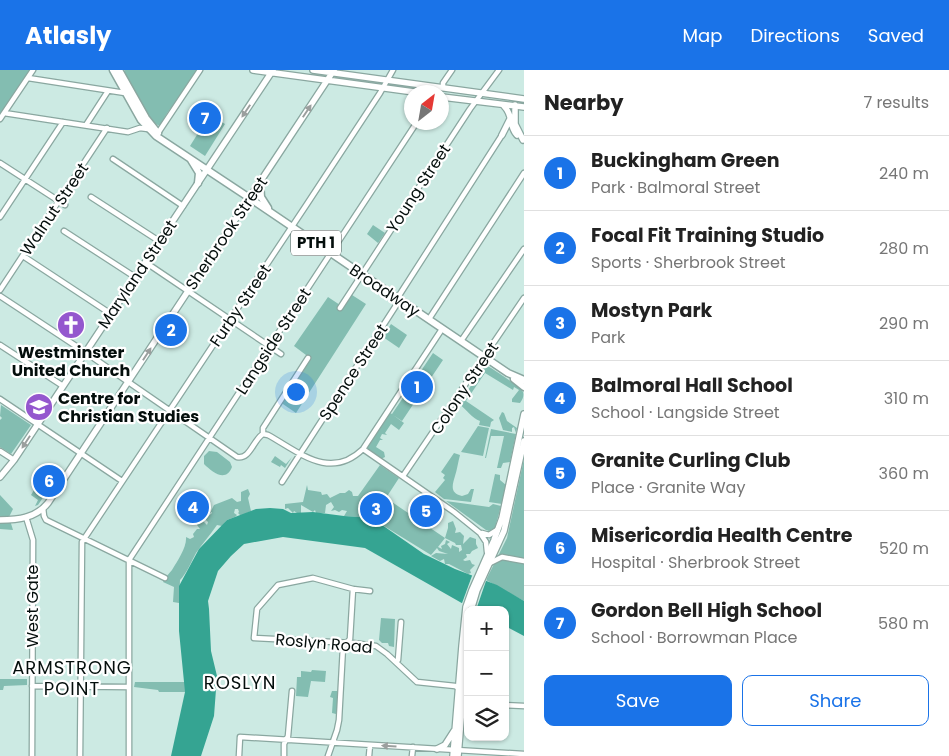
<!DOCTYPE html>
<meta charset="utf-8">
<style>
:root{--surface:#fff;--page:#f6f6f6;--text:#222;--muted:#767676;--line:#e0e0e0;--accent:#1a73e8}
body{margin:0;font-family:Poppins,sans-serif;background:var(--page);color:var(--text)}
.controls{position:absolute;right:15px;bottom:15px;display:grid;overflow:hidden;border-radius:10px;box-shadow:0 1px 4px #0004}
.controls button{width:45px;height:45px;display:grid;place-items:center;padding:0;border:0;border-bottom:1px solid var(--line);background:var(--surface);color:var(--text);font:25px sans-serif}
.compass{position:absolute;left:404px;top:15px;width:45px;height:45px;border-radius:50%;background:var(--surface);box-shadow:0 1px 4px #0004;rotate:31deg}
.you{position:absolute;left:295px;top:321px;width:18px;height:18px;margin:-12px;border:4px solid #fff;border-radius:50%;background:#1a73e8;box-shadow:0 0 0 8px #1a73e833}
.badge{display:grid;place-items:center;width:32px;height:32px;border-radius:50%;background:var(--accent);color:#fff;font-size:16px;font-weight:700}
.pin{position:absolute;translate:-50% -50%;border:2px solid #fff;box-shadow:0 1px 5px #0006}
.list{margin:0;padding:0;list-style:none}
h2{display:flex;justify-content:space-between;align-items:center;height:65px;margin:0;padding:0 20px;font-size:21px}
h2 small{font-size:16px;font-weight:400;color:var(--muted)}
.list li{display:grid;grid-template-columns:32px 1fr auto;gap:15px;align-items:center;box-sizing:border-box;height:75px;padding:0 20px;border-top:1px solid var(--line)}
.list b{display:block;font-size:19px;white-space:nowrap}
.list p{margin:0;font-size:16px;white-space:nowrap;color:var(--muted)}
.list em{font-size:16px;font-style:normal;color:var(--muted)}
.actions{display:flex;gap:10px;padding:15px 20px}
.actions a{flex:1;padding:11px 0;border:1px solid var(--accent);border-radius:10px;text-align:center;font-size:18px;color:var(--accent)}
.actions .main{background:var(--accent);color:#fff}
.icon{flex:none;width:28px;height:28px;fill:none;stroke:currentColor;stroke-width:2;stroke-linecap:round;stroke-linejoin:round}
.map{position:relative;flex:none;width:524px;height:686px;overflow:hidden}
header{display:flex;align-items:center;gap:30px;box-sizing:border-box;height:70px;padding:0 25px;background:var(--accent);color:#fff}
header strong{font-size:24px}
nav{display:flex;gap:28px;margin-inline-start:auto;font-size:18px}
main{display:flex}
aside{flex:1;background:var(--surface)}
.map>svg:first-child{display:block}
</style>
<header>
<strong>Atlasly</strong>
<nav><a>Map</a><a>Directions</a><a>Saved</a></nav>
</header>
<main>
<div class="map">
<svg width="524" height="686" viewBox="0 0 524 686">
<rect width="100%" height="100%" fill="#cceae3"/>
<!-- green -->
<path fill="#83bdb1" d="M0,0H30L0,46Z
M125,0H198L175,35C169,38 163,49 161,57L153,52L149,46L124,1Z
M210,44L225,54L205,86L190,76Z
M373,155L385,163L378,173L367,164Z
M352,225L366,234L296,343L280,332L310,288L294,276L328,227L343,237Z
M391,254L407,265L399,278L383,267Z
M433,283L443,290L402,351L393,345L404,353L399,360L391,354L385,363L387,365L382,364L380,368L383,370H380L376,377L384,382L385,387L381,389L368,380V375L390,343L392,344Z
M485,294C492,299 520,316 523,322C524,326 523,329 520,333L512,332V329L519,320L514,317L513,320L485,303L466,331L494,350L491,352L490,357L479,355L480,351C472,348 467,340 459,334Z
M1,335L31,355L11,384L0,377V350L2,348L0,346Z
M502,342L504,343L507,351L517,358L516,363L514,357L512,358V362L503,360L499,348Z
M478,356L489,358L483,386L461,382Z
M491,359L516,364L510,392L503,393L501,398H497L504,366H491L486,388H485Z
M209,381L217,382L230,392L232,397C226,413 212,402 204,394V386Z
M454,383L460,385C458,392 457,400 455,406C452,416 450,423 462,426L468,424L471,419H474L471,432L444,429L435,422L445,410L443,408L445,405L441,402Z
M275,386L286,394L292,387L285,398L281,395L280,397L271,392Z
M524,389V531L486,510L507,468Z
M380,395L399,408L386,428L445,468L438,477L442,479L441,476L445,474L446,470L450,472L447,474L451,479L452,475L459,478V482L462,480L461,475H456L455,473L445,468L448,458V453L453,451L456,459L455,463L460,462L464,466L463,474L470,467L476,469V474L478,478L472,481L470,484H466L467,487L463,490L465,491L470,490L472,494L475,495L470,500L471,503L468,504L449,494H445L444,489L440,491L431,486L436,483L448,484L439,481L437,478L431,485L371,448L344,446L347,441L342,440L339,442L335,440L331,441L334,437L331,432L326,435L325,443H316L315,440L313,442L301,435V443H297L294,441L293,443L288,438L285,439V434L303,432L307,415L308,420L321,422L322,425L327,424L330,428L340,423H345L349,420L352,422L353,426H358Z
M495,404L500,405V410L506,415L502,434L489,432Z
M40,410L42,415L45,411L44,419L46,423L38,435L35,436L38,430L31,425Z
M248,419L250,424L248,428L251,441L241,446L238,443L239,442L238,439H235L234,443L237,445L235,447L227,450L222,456L217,455C210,465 203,473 196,483C191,492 187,503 180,510L179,533L173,532L174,517L163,512C165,507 169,504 172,500C178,490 187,477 186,467L190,469L194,467L193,464L197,459H200L197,455L198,452L203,451L207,455L208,452L205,449L212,443V442L210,443L214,435L232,428L237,432L241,431V422Z
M0,425L13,439L9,447L13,460L0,459Z
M446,431L489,437L493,434L501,436L495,458L489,461L486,460Z
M381,548L395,549L394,577L389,576L388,573H382L379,570Z
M312,600L326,601L325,612L311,611L308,627L296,626L297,607H301V601L311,602Z
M0,609H27V615L4,616L3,620H0Z
M135,612H185V622H159L158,620L134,617Z
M332,621H337C337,628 339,638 336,644L332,643L333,628L330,627Z"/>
<!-- water -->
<path fill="#35a492" d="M270,438L283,439L291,443L313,442L344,446L372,448L424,484L455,499L497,515L524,531V566L505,556V540H474L365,478L283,467L244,474L231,486L218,501L208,531L209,539L211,581L217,606L214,646L201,686H171L185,622L179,561V516L199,479L227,450L256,439Z"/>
<!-- pier -->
<path fill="#cceae3" d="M473,503L487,508L476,540H468L461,536Z"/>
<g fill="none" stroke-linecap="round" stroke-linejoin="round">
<defs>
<path id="minor" d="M28,8L125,23
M443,18V13L452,0
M4,43L128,62L140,58L148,59
M0,49L33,0
M86,55L108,21
M158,63L200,0
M113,89L183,136
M0,93L65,135
M91,127L159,171
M0,147L63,52
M64,161L135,207
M23,186L111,244
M145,192L281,284
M0,220L107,58
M0,226L82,280L237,387C250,390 253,370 263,364
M340,238L470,39L499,0
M429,249L524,103
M461,271L524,179
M0,275L63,316
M0,329L122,411
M263,364L268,365C299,382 330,411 363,379L442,259
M263,364V358L308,288
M363,379L454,442L480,463L486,472L487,482
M0,381L14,390
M403,406L524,228
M282,412L397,234L400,224L502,65
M43,438L44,446L46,450L165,508
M26,447L33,470L32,686
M482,463L489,465L497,460
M490,493L502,487L524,491
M353,519L370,521
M396,592L398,590L401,552
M32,616L129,617
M505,635L524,636
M80,686L82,472L307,134L380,23L393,0
M129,686V490L417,52
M239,686L240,667L524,684
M284,686V674L288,666L292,621
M328,686L337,660L339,650L343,577L350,569L353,519L313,508L278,515L257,539L254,568L353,573L376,576L387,584L417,612L455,616L468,623
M369,686L370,675
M412,686L413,677"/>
<path id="major" d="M253,0L414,22
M313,0L524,29
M442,27L524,37
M515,35V54L523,70
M504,36C514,46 508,55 517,65
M502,65L511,47
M0,407L14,390L273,0
M0,450C18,450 36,448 48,433L334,0
M471,540L477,520L504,461L524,371
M437,679L445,675L454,661
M453,686L462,576L466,537L472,520L494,470L502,448L524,344
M458,686L468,567"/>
<path id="highway" d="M113,0L141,50L156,66L245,125L508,303L524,310
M119,0L146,48L158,63
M191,90L199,103L198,113
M260,113L261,127L268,138
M514,309L524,317"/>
</defs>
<!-- minor casing -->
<use href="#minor" stroke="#8aa7a0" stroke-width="7"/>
<!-- major casing -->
<use href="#major" stroke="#8aa7a0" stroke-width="8"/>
<!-- highway casing -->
<use href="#highway" stroke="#8aa7a0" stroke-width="9"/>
<!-- minor -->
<use href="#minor" stroke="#fff" stroke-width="4.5"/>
<!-- major -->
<use href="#major" stroke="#fff" stroke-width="5.5"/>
<!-- highway -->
<use href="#highway" stroke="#fff" stroke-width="6"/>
</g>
<!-- one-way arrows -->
<defs><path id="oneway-solid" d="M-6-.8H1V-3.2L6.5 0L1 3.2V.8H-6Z" transform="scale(1.25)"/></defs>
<g fill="#9b9f9e">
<use href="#oneway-solid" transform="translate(246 41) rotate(124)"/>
<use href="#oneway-solid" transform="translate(307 41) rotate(-56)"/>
<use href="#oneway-solid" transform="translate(147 284) rotate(-57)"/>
<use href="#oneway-solid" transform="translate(26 372) rotate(123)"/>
<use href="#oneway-solid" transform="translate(389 676) rotate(-176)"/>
</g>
<!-- icons -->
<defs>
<symbol id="church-disc" viewBox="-11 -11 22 22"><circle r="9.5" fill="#9457ce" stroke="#fff"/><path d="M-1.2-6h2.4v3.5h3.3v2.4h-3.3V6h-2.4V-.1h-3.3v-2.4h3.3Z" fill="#fff"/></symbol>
<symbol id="university-disc" viewBox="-11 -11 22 22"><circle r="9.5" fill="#9457ce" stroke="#fff"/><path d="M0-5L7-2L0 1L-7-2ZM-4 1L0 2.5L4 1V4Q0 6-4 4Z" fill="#fff"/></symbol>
</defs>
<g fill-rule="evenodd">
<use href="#church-disc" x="55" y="239" width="32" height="32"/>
<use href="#university-disc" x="23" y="321" width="32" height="32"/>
</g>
<g text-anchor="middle" stroke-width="4.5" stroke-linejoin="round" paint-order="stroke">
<!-- shield labels -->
<rect fill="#fff" stroke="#4f5655" stroke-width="1" x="291" y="160.5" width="50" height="25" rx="4"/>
<g font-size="15" font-weight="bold" fill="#040e0c">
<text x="316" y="178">PTH 1</text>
</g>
<!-- street labels -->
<g font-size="16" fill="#040e0c" stroke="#fff">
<text transform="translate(418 118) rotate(-57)" y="6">Young Street</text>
<text transform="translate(54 139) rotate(-56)" y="6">Walnut Street</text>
<text transform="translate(226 163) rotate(-56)" y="6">Sherbrook Street</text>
<text transform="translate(137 204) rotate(-56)" y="6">Maryland Street</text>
<text transform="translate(385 220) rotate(34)" y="6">Broadway</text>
<text transform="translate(240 235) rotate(-56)" y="6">Furby Street</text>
<text transform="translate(273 271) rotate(-57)" y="6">Langside Street</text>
<text transform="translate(353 302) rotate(-57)" y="6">Spence Street</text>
<text transform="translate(464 318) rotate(-56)" y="6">Colony Street</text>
<text transform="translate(32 536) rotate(-90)" y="6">West Gate</text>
<text transform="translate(324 573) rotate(5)" y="6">Roslyn Road</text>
</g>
<!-- poi labels -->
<g font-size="16" font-weight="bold" fill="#040e0c" stroke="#fff">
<text x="71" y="288">Westminster<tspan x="71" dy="18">United Church</tspan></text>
<text x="58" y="334" text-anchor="start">Centre for<tspan x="58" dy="18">Christian Studies</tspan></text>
</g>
<!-- neighbourhood labels -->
<g font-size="18" letter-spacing="1" fill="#040e0c" stroke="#fff">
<text x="72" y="604">ARMSTRONG<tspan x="72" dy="21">POINT</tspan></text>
<text x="240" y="619">ROSLYN</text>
</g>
</g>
</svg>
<div class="controls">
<button>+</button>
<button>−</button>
<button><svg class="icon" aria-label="layers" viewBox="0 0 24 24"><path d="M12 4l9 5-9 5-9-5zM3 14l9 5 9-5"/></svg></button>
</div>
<svg class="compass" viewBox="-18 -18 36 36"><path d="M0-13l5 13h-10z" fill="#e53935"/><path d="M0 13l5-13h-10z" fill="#767676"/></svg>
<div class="you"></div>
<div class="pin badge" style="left:417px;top:317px">1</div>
<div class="pin badge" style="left:171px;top:260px">2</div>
<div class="pin badge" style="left:376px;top:439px">3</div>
<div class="pin badge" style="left:193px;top:437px">4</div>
<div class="pin badge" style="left:426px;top:441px">5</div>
<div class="pin badge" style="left:49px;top:411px">6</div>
<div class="pin badge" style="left:205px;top:48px">7</div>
</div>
<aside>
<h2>Nearby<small>7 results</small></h2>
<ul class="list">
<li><span class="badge">1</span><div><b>Buckingham Green</b><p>Park · Balmoral Street</p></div><em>240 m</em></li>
<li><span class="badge">2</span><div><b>Focal Fit Training Studio</b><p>Sports · Sherbrook Street</p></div><em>280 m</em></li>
<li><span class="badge">3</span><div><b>Mostyn Park</b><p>Park</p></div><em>290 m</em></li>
<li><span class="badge">4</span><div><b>Balmoral Hall School</b><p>School · Langside Street</p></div><em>310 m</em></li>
<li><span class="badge">5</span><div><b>Granite Curling Club</b><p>Place · Granite Way</p></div><em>360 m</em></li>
<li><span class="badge">6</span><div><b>Misericordia Health Centre</b><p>Hospital · Sherbrook Street</p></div><em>520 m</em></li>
<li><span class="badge">7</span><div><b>Gordon Bell High School</b><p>School · Borrowman Place</p></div><em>580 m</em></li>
</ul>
<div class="actions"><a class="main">Save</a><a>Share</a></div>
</aside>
</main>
